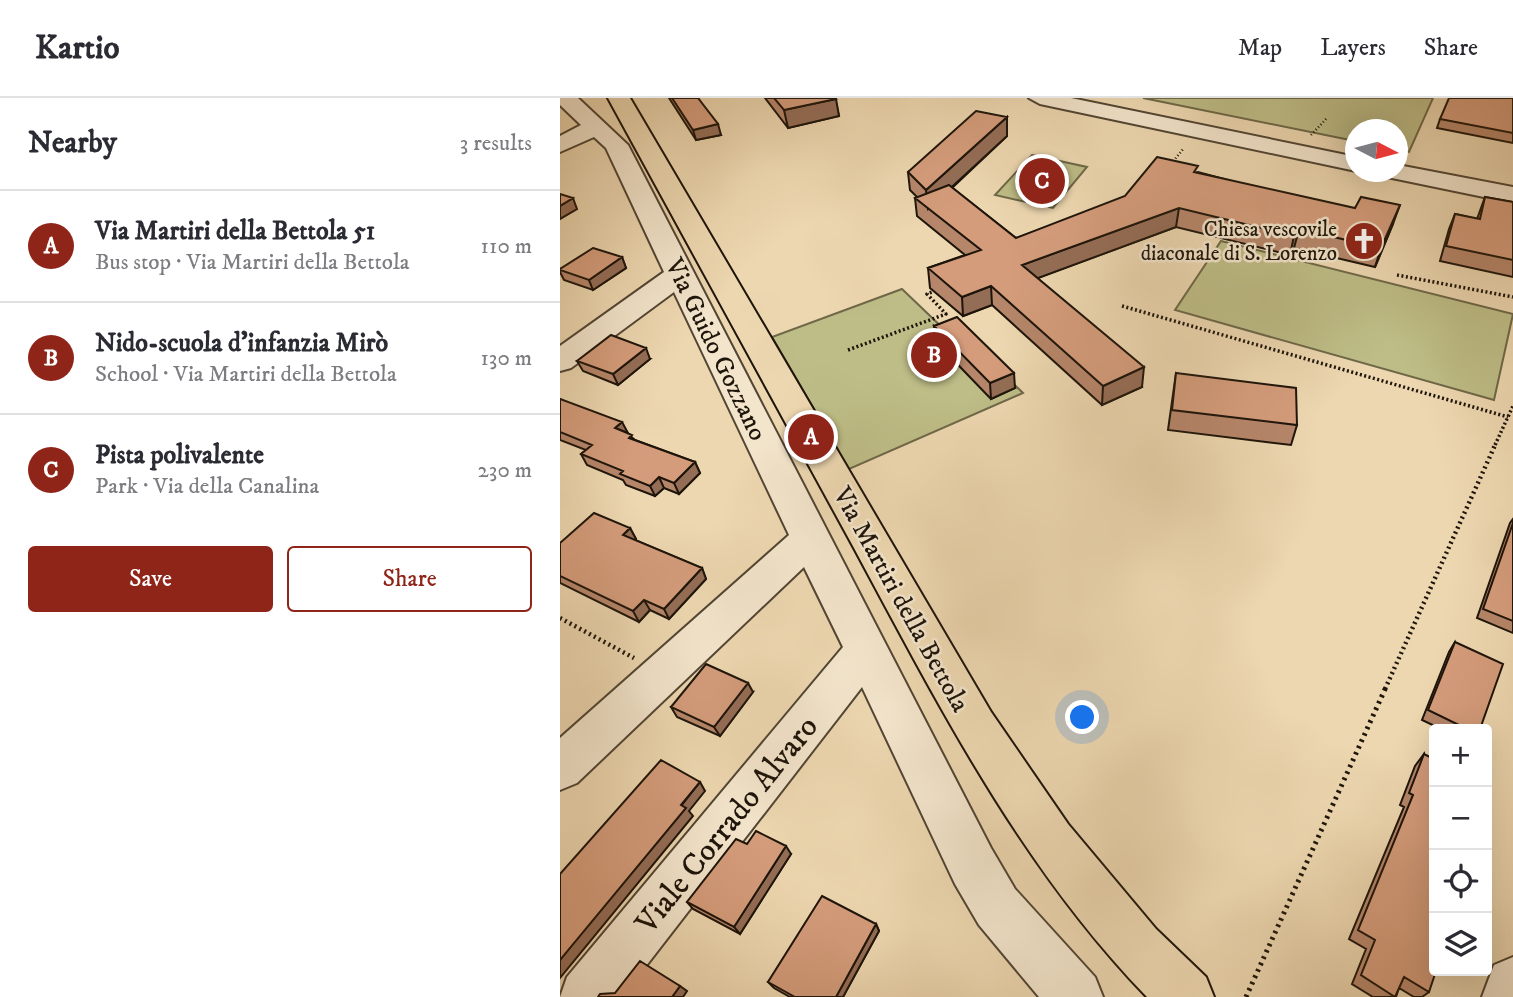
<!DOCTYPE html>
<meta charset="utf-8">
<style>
:root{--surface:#fff;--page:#f2f2f3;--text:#2b2b33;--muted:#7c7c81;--line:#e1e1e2;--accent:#8f2418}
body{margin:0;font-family:"IM FELL DW Pica",serif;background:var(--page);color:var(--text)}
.controls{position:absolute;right:21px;bottom:21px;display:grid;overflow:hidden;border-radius:7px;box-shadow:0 7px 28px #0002}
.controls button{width:63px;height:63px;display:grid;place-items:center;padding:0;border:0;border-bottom:2px solid var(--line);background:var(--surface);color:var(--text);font:35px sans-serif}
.compass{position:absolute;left:785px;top:21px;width:63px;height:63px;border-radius:50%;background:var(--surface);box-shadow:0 7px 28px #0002;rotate:96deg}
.you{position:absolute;left:523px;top:620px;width:24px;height:24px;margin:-18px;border:5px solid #fff;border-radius:50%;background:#1a73e8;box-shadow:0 0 0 10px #1a73e833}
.badge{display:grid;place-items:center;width:46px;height:46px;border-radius:50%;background:var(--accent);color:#fff;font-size:23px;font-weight:700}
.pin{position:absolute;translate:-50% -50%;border:4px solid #fff;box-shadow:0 2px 7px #0006}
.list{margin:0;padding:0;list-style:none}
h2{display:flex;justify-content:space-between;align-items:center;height:91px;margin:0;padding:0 28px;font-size:30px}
h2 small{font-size:23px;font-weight:400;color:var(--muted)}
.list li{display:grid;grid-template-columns:46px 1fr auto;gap:21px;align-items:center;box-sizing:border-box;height:112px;padding:0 28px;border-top:2px solid var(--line)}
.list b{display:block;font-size:26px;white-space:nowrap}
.list p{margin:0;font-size:23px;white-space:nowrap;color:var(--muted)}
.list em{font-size:23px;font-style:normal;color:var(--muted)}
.actions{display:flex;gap:14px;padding:21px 28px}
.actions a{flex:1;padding:16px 0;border:2px solid var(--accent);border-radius:7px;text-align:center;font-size:24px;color:var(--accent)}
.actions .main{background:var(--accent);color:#fff}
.icon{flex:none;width:38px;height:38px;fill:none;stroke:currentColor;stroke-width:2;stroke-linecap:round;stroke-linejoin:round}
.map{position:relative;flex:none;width:953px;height:899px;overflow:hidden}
header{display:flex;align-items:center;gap:42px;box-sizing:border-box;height:98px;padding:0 35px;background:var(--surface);border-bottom:2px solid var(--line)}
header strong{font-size:33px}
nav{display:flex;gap:38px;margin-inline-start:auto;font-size:24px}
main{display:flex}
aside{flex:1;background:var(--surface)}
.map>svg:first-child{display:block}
</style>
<header>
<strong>Kartio</strong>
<nav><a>Map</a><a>Layers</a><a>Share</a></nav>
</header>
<main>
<aside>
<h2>Nearby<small>3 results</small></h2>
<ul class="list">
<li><span class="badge">A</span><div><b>Via Martiri della Bettola 51</b><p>Bus stop · Via Martiri della Bettola</p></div><em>110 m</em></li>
<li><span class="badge">B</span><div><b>Nido-scuola d'infanzia Mirò</b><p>School · Via Martiri della Bettola</p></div><em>130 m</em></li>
<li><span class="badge">C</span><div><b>Pista polivalente</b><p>Park · Via della Canalina</p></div><em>230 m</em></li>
</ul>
<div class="actions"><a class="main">Save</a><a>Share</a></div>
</aside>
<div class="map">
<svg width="953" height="899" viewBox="0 0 953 899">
<rect width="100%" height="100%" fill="#edd7b0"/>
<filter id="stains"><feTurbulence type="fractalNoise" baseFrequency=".00286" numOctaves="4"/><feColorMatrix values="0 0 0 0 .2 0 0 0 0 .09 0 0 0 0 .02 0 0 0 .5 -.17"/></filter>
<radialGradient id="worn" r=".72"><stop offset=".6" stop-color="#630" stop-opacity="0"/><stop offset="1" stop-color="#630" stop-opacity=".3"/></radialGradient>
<!-- green -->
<path fill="#bebd87" stroke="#6e6848" stroke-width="2" d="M583,0H873L849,54L838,52V32H796L795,43Z
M472,57L527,69L493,110L435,97Z
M661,143L953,216L934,302L615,212Z
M342,191L388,235L398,232L463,295L289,371L212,239Z"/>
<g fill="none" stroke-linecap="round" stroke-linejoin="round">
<defs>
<path id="minor" d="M0,0H18L68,47L431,750L455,791L535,879L543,899H479L419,827L395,786L302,589L62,899H0L7,879L283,549L244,469L17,685L0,692V640L229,437L114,194L11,270L0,273V248L104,174L46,50L34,39L0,54V38L21,27L0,7Z
M469,0H511L796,59V73L480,6Z
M838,67L953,89V105L827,79L824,74H838Z
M953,859V899H922L934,867Z"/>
<path id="major" d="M48,0H70L431,614L508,726L596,831L646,879L654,899H587C461,769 379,608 294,450C212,300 130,150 48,0Z"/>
</defs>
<!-- minor casing -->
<use href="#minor" stroke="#514534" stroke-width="4"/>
<!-- major casing -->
<use href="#major" stroke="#1d140a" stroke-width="4"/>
<!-- path-far3 -->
<path stroke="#1d140a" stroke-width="2.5" stroke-dasharray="1 2.5" stroke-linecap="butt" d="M751,37L767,20
M611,66L624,50"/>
<!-- path-far2 -->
<path stroke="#1d140a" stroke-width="3.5" stroke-dasharray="2 2.5" stroke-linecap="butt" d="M837,177L953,199
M562,208L948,319
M288,252L386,216L367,196L374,193
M935,347L953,308"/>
<!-- path-far1 -->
<path stroke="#1d140a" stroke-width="4.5" stroke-dasharray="2 3.5" stroke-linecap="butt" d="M0,520L74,560
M825,591L936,345"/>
<!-- path -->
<path stroke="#1d140a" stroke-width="5" stroke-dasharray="2.5 4.5" stroke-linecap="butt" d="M686,899L826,589"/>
<!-- minor -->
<use href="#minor" fill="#f3e5cc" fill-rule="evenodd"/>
<!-- major -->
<use href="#major" fill="#edd7b0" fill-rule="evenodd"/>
</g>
<!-- wall -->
<path fill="#b6866a" stroke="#1d140a" stroke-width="2" d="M109,0H138L161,37L136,42Z
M205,0H275L279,18L228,30Z
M953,0V45L877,30L880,21Z
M447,19V38L392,90L456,140L638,74L833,126L815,169L734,150L730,157L616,129L477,180L582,289L542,307L432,207L403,218L370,190L368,170L405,157L357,118L355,100L357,99L350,92L348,74Z
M925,99L953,104V179L880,163L889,131L895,116L917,121Z
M62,159L66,170L33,192L4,182L0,174V171Z
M374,228L455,290L431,301L376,244Z
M90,261L58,287L23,273L17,263Z
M616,275L737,327L731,347L608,332Z
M0,301L67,335L75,342L135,364L140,375L119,396L104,390L95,398L66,387L63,382L27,367L21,356L26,352L0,342Z
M953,421V535L917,520L950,425Z
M70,430L76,441L75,442L142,470L146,481L109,521L90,512L79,524L0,485V445Z
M895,544L920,631H881L862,622L889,554Z
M193,594L160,638L117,619L111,609Z
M864,656L869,894L862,899H854L839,890L836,899H813L792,886L806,851L789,841L844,709L840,707L855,668Z
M187,746L231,756L180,836L133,811L127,804Z
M316,826L319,833L283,899H230L214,890L208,884Z"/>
<!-- shaded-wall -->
<path fill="#946d56" stroke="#1d140a" stroke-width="2" d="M276,1L279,18L228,30L224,12Z
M447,19V38L368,111L366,92Z
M158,26L161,37L136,42L133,32Z
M13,100L17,111L0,121V108Z
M840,107L833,126L815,169L821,150Z
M619,110L616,129L462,186V167Z
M739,131L734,150L730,157L734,138Z
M62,159L66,170L33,192L29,182Z
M431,188L432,207L403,218L402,199Z
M86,250L90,261L58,287L53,276Z
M584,269L582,289L542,307L543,288Z
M454,275L455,290L431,301L430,285Z
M62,324L68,335L55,330Z
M135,364L140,375L119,396L114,385Z
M99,379L104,390L95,398L90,388Z
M70,430L76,441L69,447L63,437Z
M142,470L146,481L109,521L104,511Z
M84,502L90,512L79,524L73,513Z
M188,585L193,594L160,638L154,629Z
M140,684L145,693L129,713L133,718L0,880V862Z
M226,748L231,756L180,836L174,829Z
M316,826L319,833L283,899H276Z
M120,888L127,893L123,899H112Z"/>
<!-- building -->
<path fill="#d49c7b" stroke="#1d140a" stroke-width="2" d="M112,0H138L158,26L133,32Z
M214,0H275L276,1L224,12Z
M889,0H953V35L880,21Z
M416,13L447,19L366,92L348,74Z
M597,59L638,68L634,74L795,110L801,99L840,107L821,150L739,131L734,138L619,110L462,167L584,269L543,288L431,188L402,199L368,170L421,152L355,100L389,87L456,140L565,98Z
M0,96L13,100L0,108Z
M925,99L953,104V162L886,148L895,116L920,121Z
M33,150L62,159L29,182L0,172V171Z
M397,219L454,275L430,285L374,228Z
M51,237L86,250L53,276L17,263Z
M616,275L736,290L737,327L612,312Z
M0,301L62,324L55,330L72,337L69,340L135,364L114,385L99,379L90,388L60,376L63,373L21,356L32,347L0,334Z
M34,415L70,430L63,437L142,470L104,511L84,502L73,513L0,478V445Z
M953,425V523L923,511Z
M895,544L943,566L920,631H907L868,612Z
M146,566L188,585L154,629L111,609Z
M864,656L874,661V873H876L869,894L844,879L835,899L801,877L815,842L798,832L853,697L849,695Z
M101,662L140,684L121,707L126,710L0,862V776Z
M196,733L226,748L174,829L127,804L176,741L187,746Z
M262,798L316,826L276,899H235L208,884Z
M80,863L120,888L112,899H38L40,896L55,895Z"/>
<!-- icons -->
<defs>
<symbol id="church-disc" viewBox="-11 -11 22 22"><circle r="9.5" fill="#8f2418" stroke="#f3e5cc"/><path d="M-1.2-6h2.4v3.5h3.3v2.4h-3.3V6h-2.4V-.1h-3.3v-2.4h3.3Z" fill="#fff"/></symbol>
</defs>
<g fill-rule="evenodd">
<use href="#church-disc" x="782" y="121" width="44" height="44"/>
</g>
<g text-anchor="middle" stroke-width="5" stroke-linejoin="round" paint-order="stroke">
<!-- far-poi labels -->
<g font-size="21" fill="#1d140a" stroke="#f3e5cc" text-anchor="end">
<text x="777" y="138">Chiesa vescovile<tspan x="777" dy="24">diaconale di S. Lorenzo</tspan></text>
</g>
<!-- street labels -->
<g font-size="26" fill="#1d140a" stroke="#f3e5cc">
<text transform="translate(157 251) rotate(64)" y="9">Via Guido Gozzano</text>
<text transform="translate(342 501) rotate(61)" y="9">Via Martiri della Bettola</text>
</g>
<!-- near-street labels -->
<g font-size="32" fill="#1d140a" stroke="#f3e5cc">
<text transform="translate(166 726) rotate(-51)" y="11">Viale Corrado Alvaro</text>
</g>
</g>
<rect width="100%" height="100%" filter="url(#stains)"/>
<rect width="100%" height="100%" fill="url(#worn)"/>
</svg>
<div class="controls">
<button>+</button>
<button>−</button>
<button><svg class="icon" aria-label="locate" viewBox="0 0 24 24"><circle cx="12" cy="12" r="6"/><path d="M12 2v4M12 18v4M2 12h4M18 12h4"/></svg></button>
<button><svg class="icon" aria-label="layers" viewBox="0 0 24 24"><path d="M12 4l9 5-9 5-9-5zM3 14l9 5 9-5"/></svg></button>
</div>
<svg class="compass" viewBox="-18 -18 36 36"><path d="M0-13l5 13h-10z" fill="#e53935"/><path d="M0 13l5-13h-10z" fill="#7c7c81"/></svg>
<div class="you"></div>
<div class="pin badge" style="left:251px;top:339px">A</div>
<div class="pin badge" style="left:374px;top:257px">B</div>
<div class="pin badge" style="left:482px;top:83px">C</div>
</div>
</main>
